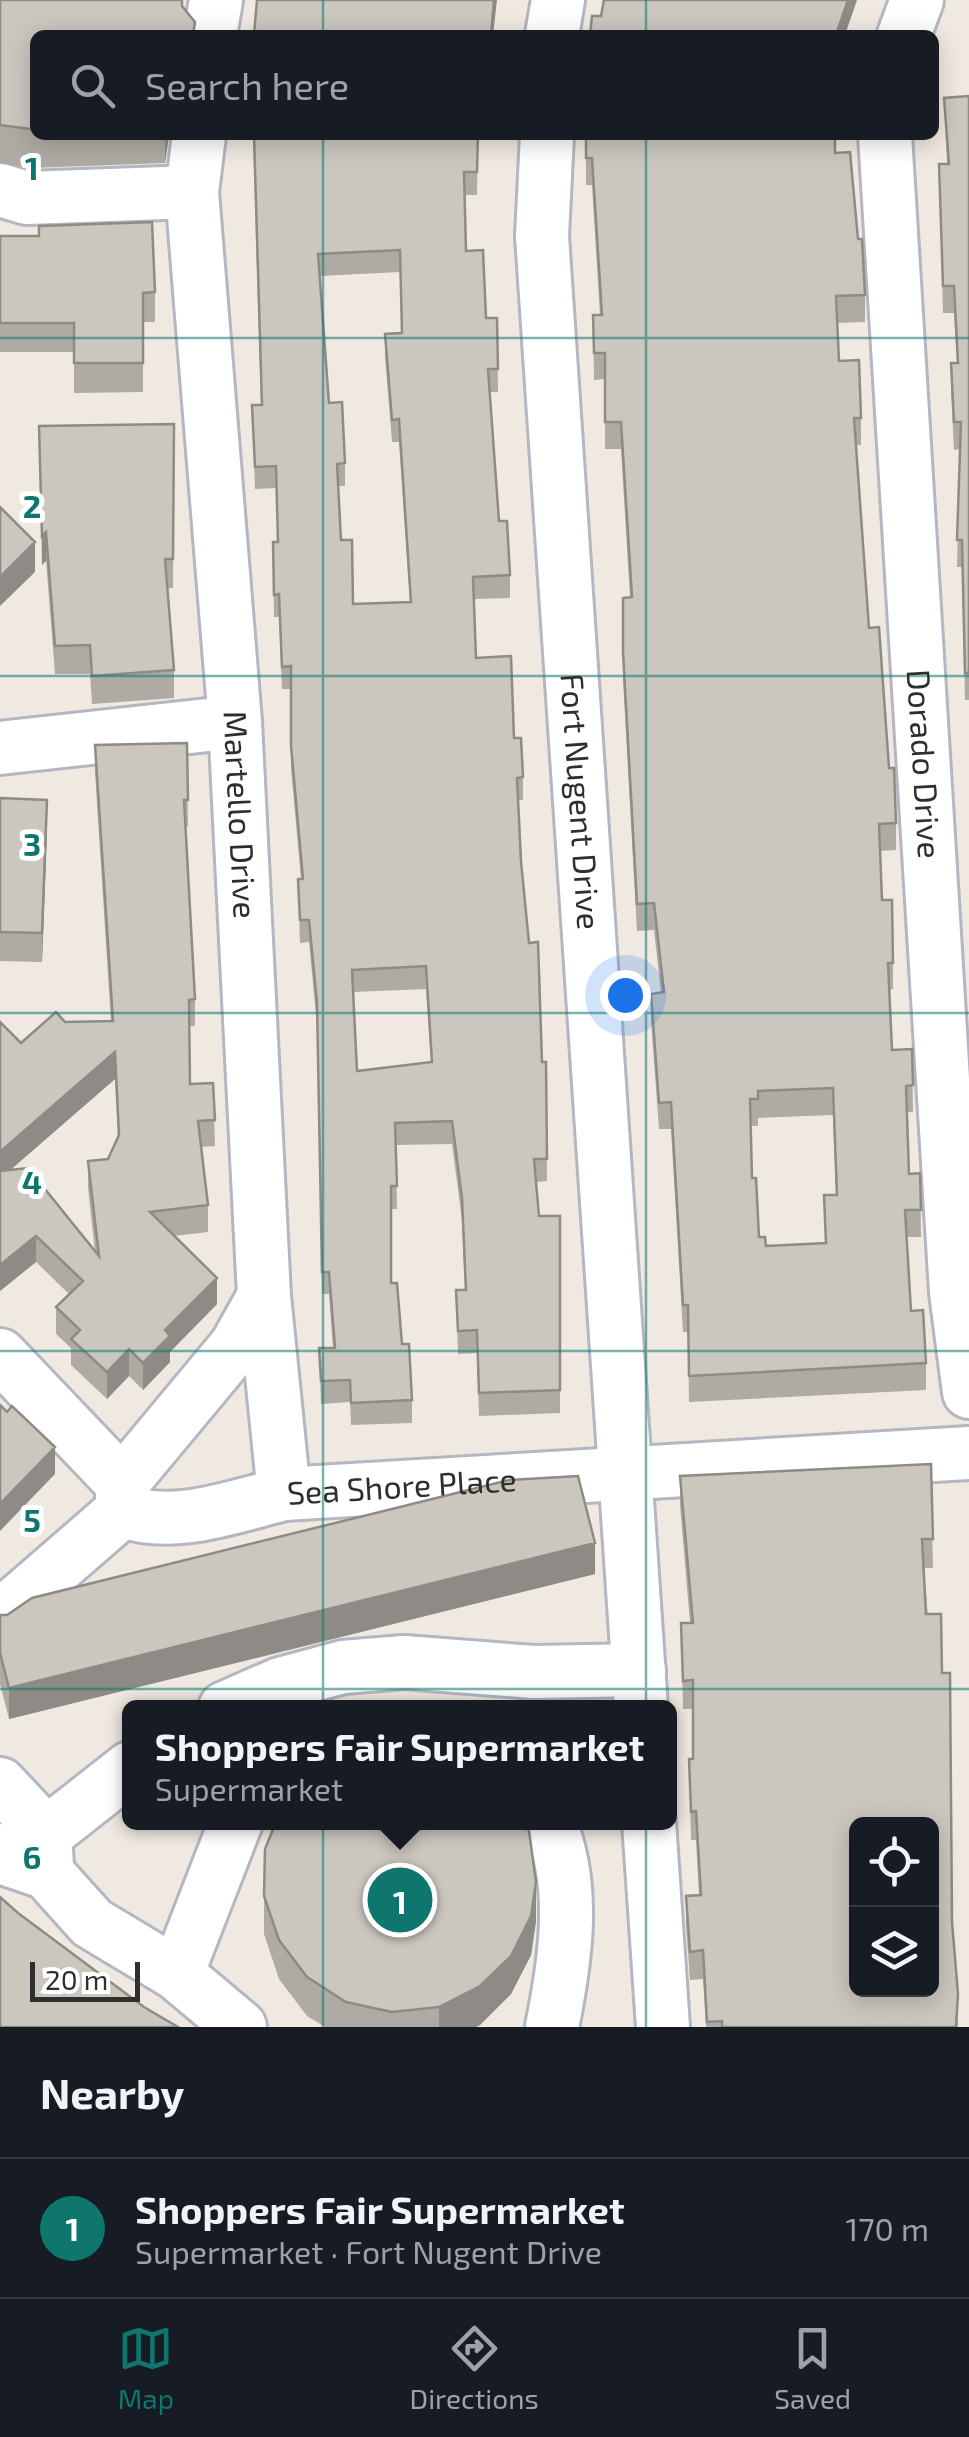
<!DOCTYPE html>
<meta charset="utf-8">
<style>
:root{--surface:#171b24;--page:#242831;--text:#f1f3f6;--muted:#9ea1a6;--line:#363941;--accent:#0f766e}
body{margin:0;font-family:"Exo 2",sans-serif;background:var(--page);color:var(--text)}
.controls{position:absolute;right:30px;bottom:30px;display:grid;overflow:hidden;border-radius:15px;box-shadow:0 5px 25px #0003}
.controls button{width:90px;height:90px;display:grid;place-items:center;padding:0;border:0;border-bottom:2px solid var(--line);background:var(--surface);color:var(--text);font:50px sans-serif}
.scale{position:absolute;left:30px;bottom:25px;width:110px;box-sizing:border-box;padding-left:10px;border:5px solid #2e2e2e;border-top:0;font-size:28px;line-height:35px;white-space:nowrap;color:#2e2e2e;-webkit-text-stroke:8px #fff;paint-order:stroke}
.you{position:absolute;left:625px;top:995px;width:35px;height:35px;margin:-25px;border:8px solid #fff;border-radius:50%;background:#1a73e8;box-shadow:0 0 0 15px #1a73e833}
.badge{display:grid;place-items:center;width:65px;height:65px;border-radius:50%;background:var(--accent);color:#fff;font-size:32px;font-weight:700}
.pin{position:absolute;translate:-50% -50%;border:5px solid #fff;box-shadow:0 2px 10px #0006}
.popup{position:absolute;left:122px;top:1700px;width:555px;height:130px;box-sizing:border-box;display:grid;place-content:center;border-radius:15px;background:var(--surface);filter:drop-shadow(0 2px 8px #0005);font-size:32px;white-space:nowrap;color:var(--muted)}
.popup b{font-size:38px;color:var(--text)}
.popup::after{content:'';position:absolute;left:50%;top:100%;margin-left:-20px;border:20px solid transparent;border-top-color:var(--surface)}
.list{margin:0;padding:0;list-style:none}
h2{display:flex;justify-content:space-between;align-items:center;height:130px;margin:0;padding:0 40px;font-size:42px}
h2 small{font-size:32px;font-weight:400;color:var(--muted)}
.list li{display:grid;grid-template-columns:65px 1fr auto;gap:30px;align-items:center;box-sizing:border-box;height:140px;padding:0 40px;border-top:2px solid var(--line)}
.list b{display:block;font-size:38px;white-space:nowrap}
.list p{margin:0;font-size:32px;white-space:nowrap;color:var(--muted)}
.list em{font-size:32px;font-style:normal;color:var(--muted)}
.icon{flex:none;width:55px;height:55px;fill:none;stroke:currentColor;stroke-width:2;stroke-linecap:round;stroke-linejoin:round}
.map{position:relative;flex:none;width:969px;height:2027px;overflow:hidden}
.search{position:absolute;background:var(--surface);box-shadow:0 5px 25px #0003;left:30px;right:30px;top:30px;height:110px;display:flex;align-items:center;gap:25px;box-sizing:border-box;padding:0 35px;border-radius:15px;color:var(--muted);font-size:38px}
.sheet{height:270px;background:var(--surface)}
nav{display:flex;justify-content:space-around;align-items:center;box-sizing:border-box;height:140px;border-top:2px solid var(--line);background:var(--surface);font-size:28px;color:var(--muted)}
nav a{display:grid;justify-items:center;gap:5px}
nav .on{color:var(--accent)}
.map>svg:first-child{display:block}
</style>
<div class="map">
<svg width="969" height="2027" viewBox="0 0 969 2027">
<rect width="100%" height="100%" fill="#efe9e1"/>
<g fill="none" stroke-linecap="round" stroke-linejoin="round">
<defs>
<g id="minor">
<path d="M210,35L216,0"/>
<path d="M552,35L558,0"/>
<path d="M904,35L917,0"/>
<path id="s1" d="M199,135L192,192L235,722L264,1296L284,1494"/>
<path id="s2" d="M547,135L542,236L641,1708"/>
<path id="s3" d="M885,135L956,1292L969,1392"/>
<path d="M0,190L27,198L192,192"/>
<path d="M0,748L235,722"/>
<path d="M0,1355L122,1483"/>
<path d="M122,1511V1483L236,1346L264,1296"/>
<path id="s4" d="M0,1617L122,1511C176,1529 231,1507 284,1494L969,1453"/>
<path d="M225,1708L280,1684L343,1667L404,1662L534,1672L639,1670"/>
<path d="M0,1784L45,1832L47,1866"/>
<path d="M549,1822C577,1885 565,1963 552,2027"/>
<path d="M649,1822L663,2027"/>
<path d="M0,1850L12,1861L47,1873L92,1923L177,1974L240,2027"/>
<path d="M12,1861L130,1768"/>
<path d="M177,1974L236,1822"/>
</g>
</defs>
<!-- minor casing -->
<use href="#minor" stroke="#b4b7c1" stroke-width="58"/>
<!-- minor -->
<use href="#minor" stroke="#fff" stroke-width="52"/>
</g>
<!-- wall -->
<path fill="#afaba4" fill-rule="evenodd" d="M0,0L185,10L195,35H35V135H169L165,163L31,168L0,163Z
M969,96V700H965L962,567H957L960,449L954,450L951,390V363H957L954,313H943L939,164H947L944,98Z
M253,135H478L477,195H465L466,251L486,318H497L498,392H489L499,521L510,575V598L474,599L476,658L514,738L523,777V800H518L521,861L542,1062H546L547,1181L536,1182L539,1216H560V1413L479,1416L477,1353L458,1354L456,1290H465L462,1220L452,1144L396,1145L397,1209H391V1283L412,1400V1423L351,1425L350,1402L321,1404L319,1348H333L329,1294H322L317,1026L309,942L300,943L298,879H301L291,768V689H282L279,617H274L273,542H278L276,488L255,489L252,405H261ZM400,272L402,333L385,334V356L392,442H399L410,602L353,604L341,540L338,486H345V463L329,403L320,276ZM426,989L431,1062L357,1071L353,992Z
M586,135L835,153L865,295V322L837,323L839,361L861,418V445H856L869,628L896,823V850L880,851L882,900L893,963V989H889L892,1050L912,1049L913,1112H907L909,1174L920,1173L921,1237H907L911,1311L926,1363V1390L689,1402L688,1332H683L671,1129H659L651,1020V994L661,993L654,930L637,931L623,679V598L630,597L621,449H605V379L594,380L593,315H600L592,185H586ZM833,1115L836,1195L825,1243L766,1246L759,1237L752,1178L750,1126H758V1118Z
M0,236L155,292V322H143V392L74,393V352H0Z
M174,424L173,588H167L174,670V698L92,704L90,674H55L46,561L42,565L39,426Z
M187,743L188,826H185L195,999V1026H189L190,1084L213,1083L215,1146L201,1147L208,1205V1232L174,1236L217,1278V1304L170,1352V1362L143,1390L129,1376L107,1399L71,1365V1348L56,1334V1307L69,1294L36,1262L0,1291V1022L21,1043L56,1012L65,1022L111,1021L95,772V745ZM115,1079L118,1138L108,1159L88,1161V1188L95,1252L28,1168L10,1170Z
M0,798L47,828L42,962L0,961Z
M931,1464L933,1568H924L958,1994V2027H706L703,1979L690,1980L686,1924V1896L699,1895L696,1840H691L689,1759H693V1709H683L681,1623H690L680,1505V1476Z
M595,1574L9,1719L0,1684V1615Z
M264,1896L536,1921L531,1955L511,1994L480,2025L476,2027H325L307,2016L279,1979L264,1934Z"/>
<!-- shaded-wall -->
<path fill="#8e8b86" d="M494,0H497L493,35H491Z
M848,0H857L845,35H837L838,29Z
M165,135H169L165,163Z
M46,532V561L42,565V536Z
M35,542V572L0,606V577Z
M47,800V828L42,962V933Z
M115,1052V1079L0,1179V1152Z
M36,1236V1262L0,1291V1265Z
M217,1278V1304L170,1352V1362L143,1390V1363L165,1330Z
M129,1349V1376L107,1399V1372Z
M55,1447V1474L0,1531V1504Z
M595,1543V1574L9,1719V1688Z
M536,1882V1921L531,1955L511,1994L480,2025L476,2027H439V2007Z"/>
<!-- building -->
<path fill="#cbc7bf" stroke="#8e8b86" stroke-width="2.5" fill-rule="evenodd" d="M0,0H182V6L195,22L193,35H35V129H31L0,125Z
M257,0H494L491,35H254Z
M604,0H848L838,29L837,35H590L592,16H601Z
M969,96V673H965L962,540H957L961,422H954L951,363H958L954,286H943L939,164H949L944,98Z
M254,135H478L477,172H464L466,251L483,250L486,318H497L498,369H488L499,521H507L510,575L473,577L476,658L511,656L514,738H521L523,777L517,778L521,861L529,943L538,942L542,1062H546L547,1159H534L539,1216H560V1390L479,1393L477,1330L458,1331L456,1290H466L462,1198L452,1121L395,1123L397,1186H391V1283H397L402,1344H409L412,1400L351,1403L350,1380L321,1381L319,1348H335L329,1272H322L317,1003L309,920H300L298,879H303L291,746V666L282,667L279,594L274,595L273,542H278L276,466L255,467L252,405H262ZM400,250L402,333L385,334L392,420L399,419L411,602L353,604L352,540H341L337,464L345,463L342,402L329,403L318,254ZM426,966L432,1062L357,1071L352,970Z
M586,135H835V153L850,152L858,239H862L865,295L836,296L839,361L859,360L861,418H854L869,628L879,627L889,768H894L896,823L879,824L882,900H892L893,963H888L892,1050L912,1049L913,1085L906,1086L909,1174L920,1173L921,1210H905L911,1311L923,1310L926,1363L689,1376L688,1305H683L671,1102L659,1103L651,994L664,992L654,903L637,904L623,652V598L632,597L621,422H605V353H594L593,315H602L592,158H586ZM833,1088L837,1195H824L826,1243L766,1246L765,1237H759L756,1178H752L750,1099H758V1091Z
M152,222L155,292L143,293V363H74V323H0V236H39V226Z
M174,424L173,559H165L174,670L92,676L90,645L55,646L46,532L42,536L39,426Z
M0,507L35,542L0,577Z
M187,743L188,800H184L195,999L189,1000L190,1084L213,1083L215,1120L198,1121L208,1205L150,1212L217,1278L165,1330L170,1336L143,1363L129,1349L107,1372L71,1339L80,1330L56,1307L83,1281L36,1236L0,1265V1171L28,1168L99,1256L88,1161L108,1159L119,1135L115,1052L0,1152V1022L21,1043L56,1012L65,1022L113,1021L95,745Z
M0,798L47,800L42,933L0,932Z
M0,1405L7,1412L12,1406L55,1447L0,1504Z
M931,1464L933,1539H922L926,1614H941L942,1673H950L952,1922L958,1994L956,2027H722V2021L707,2022L703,1950L690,1952L686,1896L701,1895L696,1811L691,1812L689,1759H693V1680L683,1681L681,1623H693L680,1476ZM856,1824H932V1990H856Z
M578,1476L595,1543L9,1688L0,1653V1615H7L32,1598L509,1480Z
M276,1822H524L529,1831L536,1882L531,1916L511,1956L480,1986L439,2007L392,2012L346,2002L307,1977L279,1940L264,1896L265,1849Z
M0,1897L18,1913L144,2007L178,2027H0Z"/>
<!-- grid -->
<path fill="none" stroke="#0f766e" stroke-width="2.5" stroke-opacity="0.55" d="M323,0V35M646,0V35M323,135V2027M646,135V2027M0,338H969M0,676H969M0,1013H969M0,1351H969M0,1689H969"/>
<g text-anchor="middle" stroke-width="10" stroke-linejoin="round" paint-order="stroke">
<!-- street labels -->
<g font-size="32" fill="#2e2e2e" stroke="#fff">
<text dy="11" stroke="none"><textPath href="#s3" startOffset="630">Dorado Drive</textPath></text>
<text dy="11" stroke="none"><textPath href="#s2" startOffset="668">Fort Nugent Drive</textPath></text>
<text dy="11" stroke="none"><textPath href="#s1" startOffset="682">Martello Drive</textPath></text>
<text dy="11" stroke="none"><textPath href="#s4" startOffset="445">Sea Shore Place</textPath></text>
</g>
</g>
<g font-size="32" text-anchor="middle" font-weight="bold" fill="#0f766e" stroke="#fff" stroke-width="10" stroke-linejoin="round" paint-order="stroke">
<text x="32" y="180">1</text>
<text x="32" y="518">2</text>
<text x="32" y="856">3</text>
<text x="32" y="1194">4</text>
<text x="32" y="1532">5</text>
<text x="32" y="1869">6</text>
</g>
</svg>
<div class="controls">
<button><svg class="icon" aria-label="locate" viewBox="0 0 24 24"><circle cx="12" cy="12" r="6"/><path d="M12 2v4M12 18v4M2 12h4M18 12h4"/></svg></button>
<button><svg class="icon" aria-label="layers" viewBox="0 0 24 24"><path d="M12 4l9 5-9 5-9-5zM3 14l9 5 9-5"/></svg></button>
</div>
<div class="scale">20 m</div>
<div class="you"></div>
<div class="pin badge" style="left:400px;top:1900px">1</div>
<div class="popup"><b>Shoppers Fair Supermarket</b>Supermarket</div>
<div class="search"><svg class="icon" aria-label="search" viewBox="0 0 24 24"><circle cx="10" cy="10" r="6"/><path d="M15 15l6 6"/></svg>Search here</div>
</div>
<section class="sheet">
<h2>Nearby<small></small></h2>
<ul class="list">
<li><span class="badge">1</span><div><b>Shoppers Fair Supermarket</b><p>Supermarket · Fort Nugent Drive</p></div><em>170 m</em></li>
</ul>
</section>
<nav>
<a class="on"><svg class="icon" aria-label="map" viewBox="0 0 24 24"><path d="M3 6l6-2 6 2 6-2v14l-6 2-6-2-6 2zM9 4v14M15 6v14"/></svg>Map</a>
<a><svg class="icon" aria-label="directions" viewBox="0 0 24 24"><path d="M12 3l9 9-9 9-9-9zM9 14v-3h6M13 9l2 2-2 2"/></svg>Directions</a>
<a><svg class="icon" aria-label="saved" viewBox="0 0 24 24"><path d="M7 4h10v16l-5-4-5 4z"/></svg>Saved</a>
</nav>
